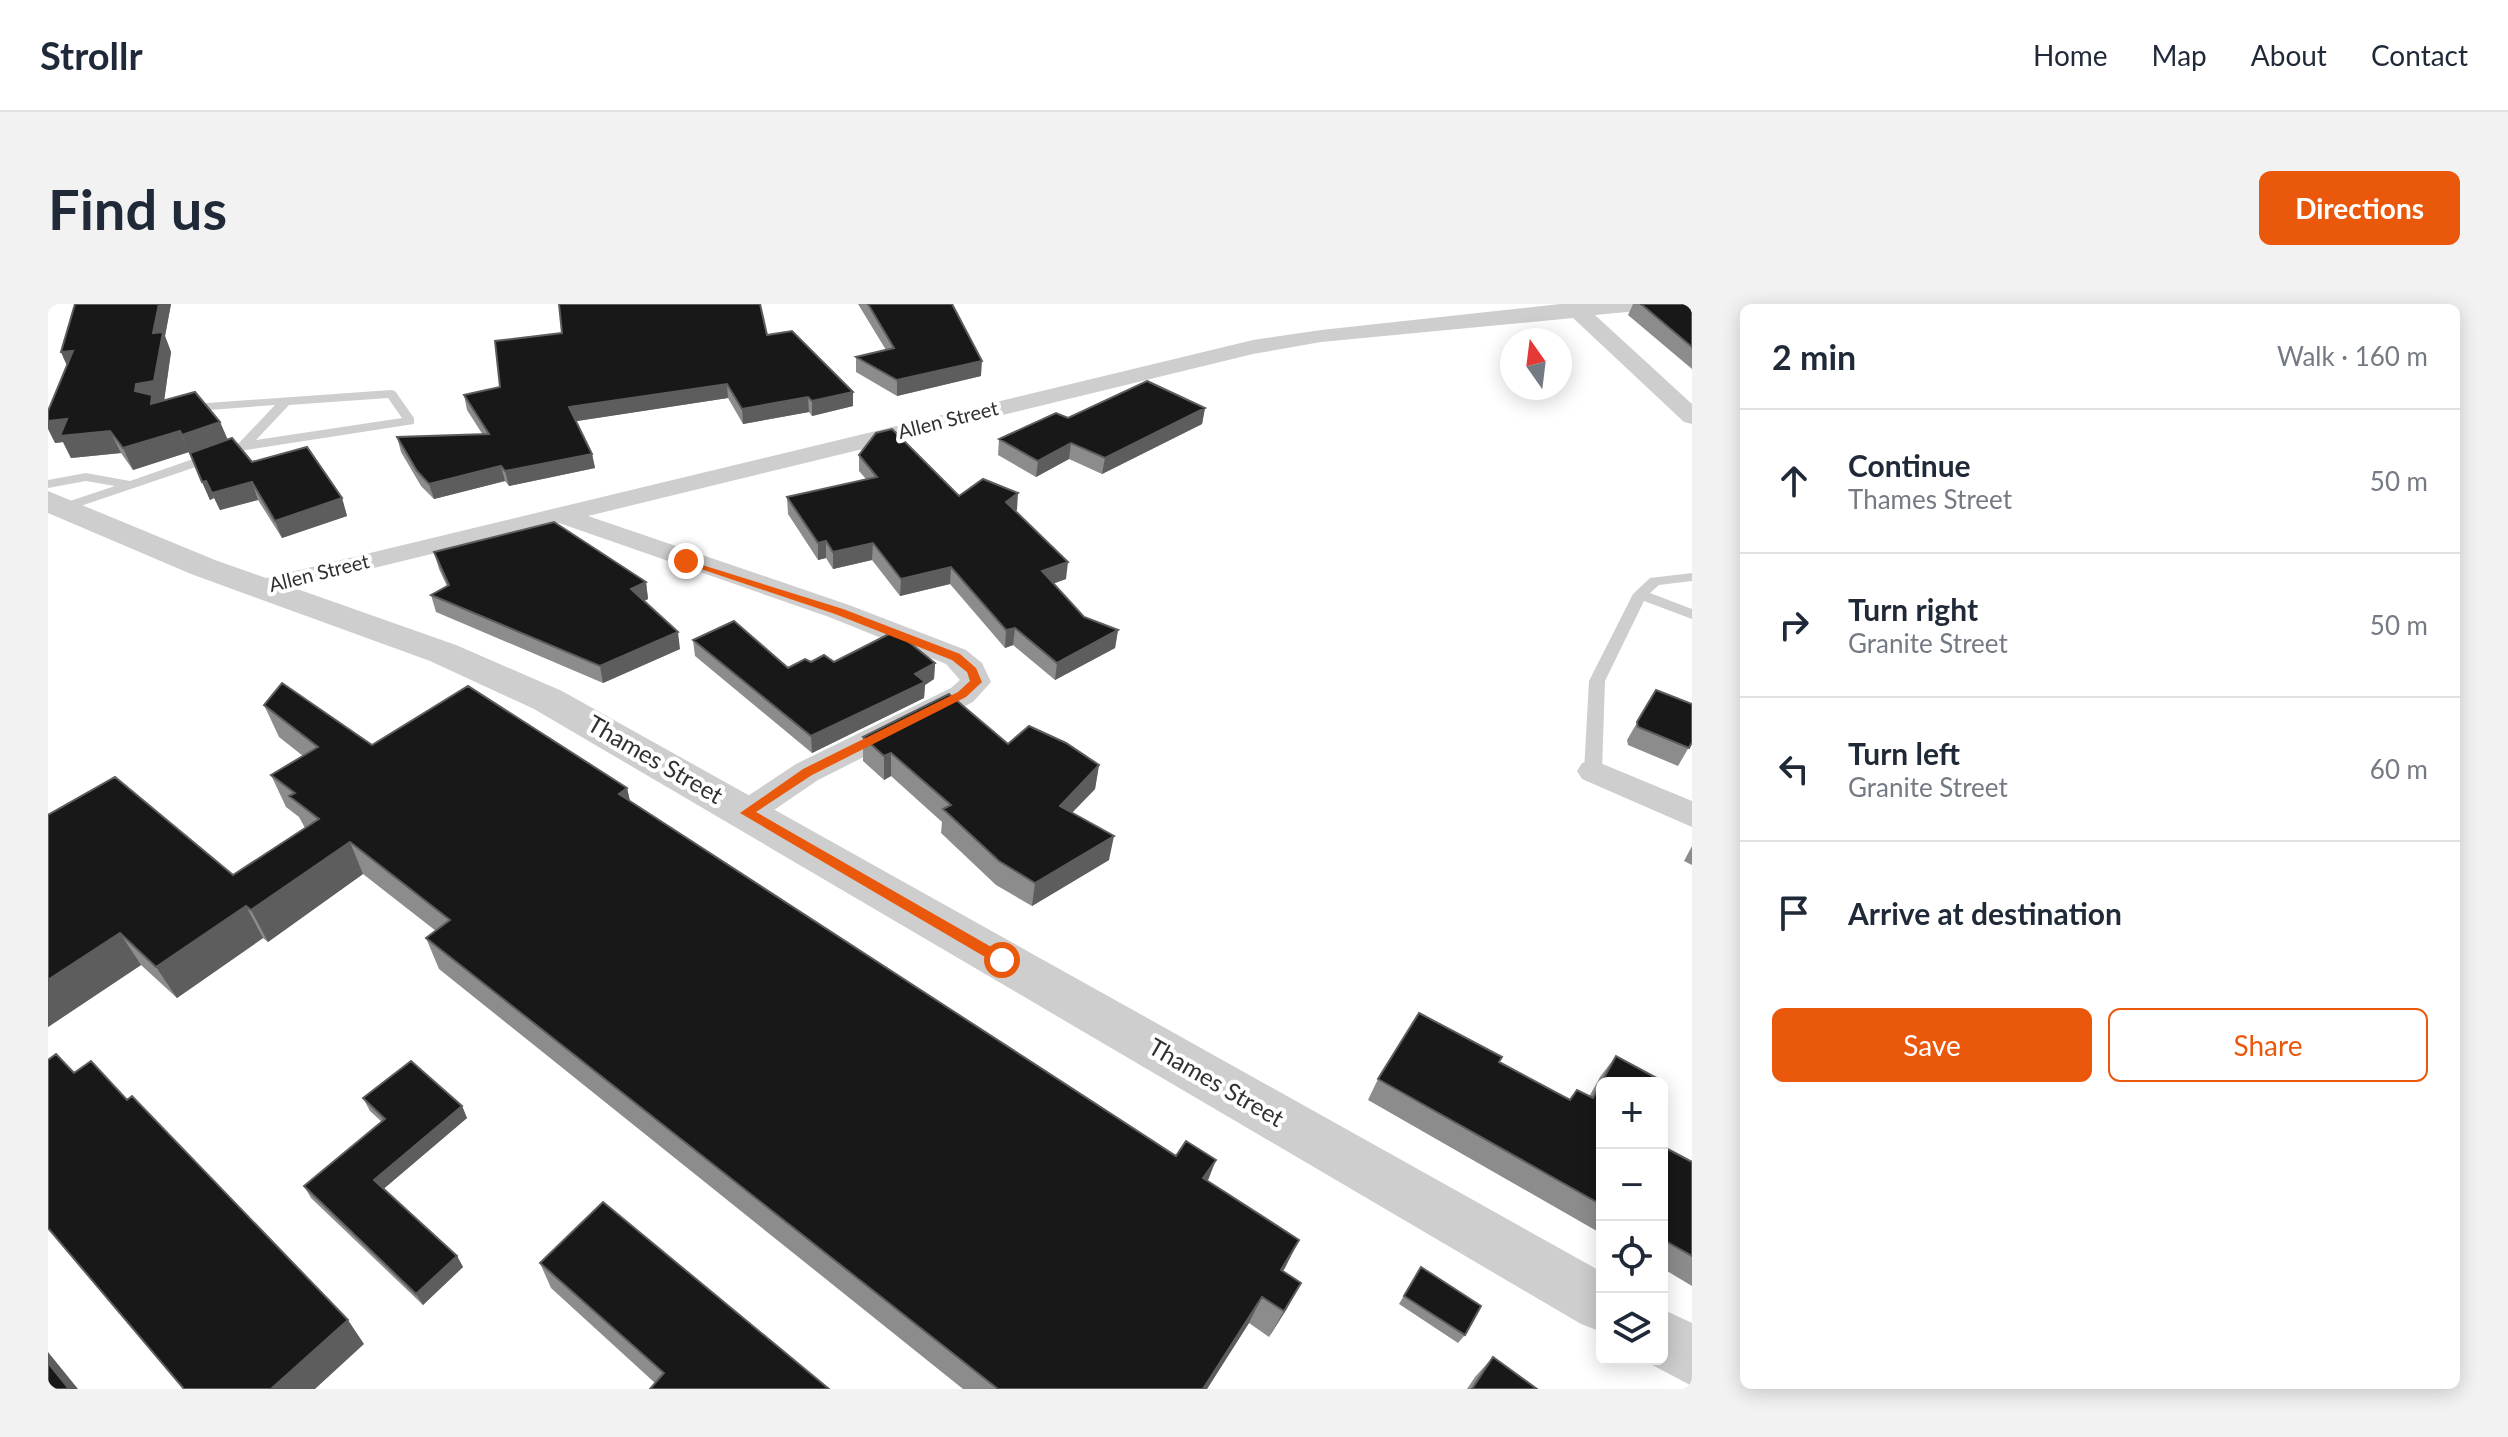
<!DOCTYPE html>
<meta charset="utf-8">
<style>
:root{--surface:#fff;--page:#f2f2f3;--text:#1f2937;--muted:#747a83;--line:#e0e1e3;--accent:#ea580c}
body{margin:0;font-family:Lato,sans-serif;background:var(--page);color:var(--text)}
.controls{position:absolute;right:24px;bottom:24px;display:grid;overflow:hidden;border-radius:12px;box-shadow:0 4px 20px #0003}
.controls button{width:72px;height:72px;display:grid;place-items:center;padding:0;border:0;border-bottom:2px solid var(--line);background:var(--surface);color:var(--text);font:40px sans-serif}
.compass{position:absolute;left:1452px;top:24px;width:72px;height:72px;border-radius:50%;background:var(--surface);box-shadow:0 4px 20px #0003;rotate:346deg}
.stop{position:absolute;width:24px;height:24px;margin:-18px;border:6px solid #ea580c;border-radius:50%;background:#fff}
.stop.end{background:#ea580c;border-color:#fff;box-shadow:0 2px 8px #0008}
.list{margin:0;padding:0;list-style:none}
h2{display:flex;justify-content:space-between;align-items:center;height:104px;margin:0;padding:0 32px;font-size:34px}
h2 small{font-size:26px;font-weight:400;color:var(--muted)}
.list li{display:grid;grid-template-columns:52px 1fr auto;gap:24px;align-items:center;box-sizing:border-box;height:144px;padding:0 32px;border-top:2px solid var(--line)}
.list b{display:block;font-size:30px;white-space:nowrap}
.list p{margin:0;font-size:26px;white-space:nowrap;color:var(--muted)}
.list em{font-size:26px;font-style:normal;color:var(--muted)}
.actions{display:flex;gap:16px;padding:24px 32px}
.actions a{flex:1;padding:18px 0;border:2px solid var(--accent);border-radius:12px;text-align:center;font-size:28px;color:var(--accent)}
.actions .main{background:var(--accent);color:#fff}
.icon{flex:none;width:44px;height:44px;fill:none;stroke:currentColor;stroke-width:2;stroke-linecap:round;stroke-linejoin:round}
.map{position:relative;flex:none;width:1644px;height:1085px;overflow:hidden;border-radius:12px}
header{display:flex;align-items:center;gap:48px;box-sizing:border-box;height:112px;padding:0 40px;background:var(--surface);border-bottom:2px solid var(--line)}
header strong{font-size:38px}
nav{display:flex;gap:44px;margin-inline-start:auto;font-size:28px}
.intro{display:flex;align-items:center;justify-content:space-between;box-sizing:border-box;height:192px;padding:0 48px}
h1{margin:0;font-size:56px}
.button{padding:20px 36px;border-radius:12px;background:var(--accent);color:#fff;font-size:28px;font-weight:700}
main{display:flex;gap:48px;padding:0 48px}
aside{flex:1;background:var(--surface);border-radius:12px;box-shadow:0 4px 20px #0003}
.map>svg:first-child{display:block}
</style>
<header>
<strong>Strollr</strong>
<nav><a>Home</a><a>Map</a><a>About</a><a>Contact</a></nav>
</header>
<div class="intro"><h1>Find us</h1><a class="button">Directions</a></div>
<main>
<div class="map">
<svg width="1644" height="1085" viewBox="0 0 1644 1085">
<rect width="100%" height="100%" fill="#fff"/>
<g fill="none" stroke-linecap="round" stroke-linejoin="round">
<!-- service -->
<path fill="#cecece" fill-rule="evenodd" d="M343,86L347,87L366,114V120L198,146L15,208L8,204L10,201L67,182L38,177L0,184V176L38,169L82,177L191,139L227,101L135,108L131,107V101ZM340,94L354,114L208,136L241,101Z
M1644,269V277L1611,281L1602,289L1644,305V315L1596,297L1557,377L1554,467L1545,473L1539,471L1536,467L1541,377L1585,290L1602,274Z"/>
<!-- minor -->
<path fill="#cecece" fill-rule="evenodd" d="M1512,0H1610L1600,6L1547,11L1644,100V120L1636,118L1525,14L1273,38L1205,50L540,212L801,301L918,346L934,359L943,378L925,398L770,476L710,517L698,521L686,517L681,509L686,501L748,460L903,384L912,376L898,360L781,313L511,219L210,292L200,290L196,284L200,278L210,276L1205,36L1273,26Z
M1545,456L1644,497V523L1534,475L1529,467L1534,459Z"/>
<!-- tertiary -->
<path fill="#cecece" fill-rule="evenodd" d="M0,187L167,256L408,341L514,387L1554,968V1028L1533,1020L486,405L382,357L143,270L0,209Z
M1614,1005L1644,1019V1082L1593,1055H1614Z"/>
</g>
<!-- wall -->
<path fill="#8c8c8c" d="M27,0H123L117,32L123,48L116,96L172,118L180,136L204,158L294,194L299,212L234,234L210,196L172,206L166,194L162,196L141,148L85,166L73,149L23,154L15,138L7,139L19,62L13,48Z
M810,0H904L933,72L849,92L808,68V53L838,46Z
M1585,0H1644V65L1580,11Z
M719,31L805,102L764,112L761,108L695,120L680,94L528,117L544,150L547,164L461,182L457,177L386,195L373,182L353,148L349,133L435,131L419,106L416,91Z
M1157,104L1154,120L1054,170L1021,155L988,173L950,151L951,135L1020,114Z
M811,151L911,192L969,206L967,207L1018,275L1005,280L1036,313L1070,326L1067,344L1007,376L965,341L957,344L902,280L852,292L824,256L785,265L778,254L770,256L740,210L739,193L818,175L811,167Z
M386,248L598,278L600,295L596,297L632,345L555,379L388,308L383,291L399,282L391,265Z
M645,336L740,364L763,358L887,359L886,375L877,381L876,394L764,449L647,352Z
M1608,386L1644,438L1630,462L1580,441L1579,436Z
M216,401L324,441L579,484L582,497L1160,877L1235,967L1253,979L1238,1006L1221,1033L1201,1019L1159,1085H915L391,665L378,634L388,627L315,570L220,638L215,634L129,694L93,661L0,723V511L185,571L257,524L251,513L238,503L223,471L255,452L231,433Z
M815,433L960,440L1051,461L1047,485L1024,509L1061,556L984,602L948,581L893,529L894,518L843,472L836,476L815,457Z
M1644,542V561L1636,557Z
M1568,752L1554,779V930L1320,796L1330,775L1521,796L1529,786L1541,793L1552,773Z
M315,794L414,802L419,814L335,885L409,952L415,963L375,1001L263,894L256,882L334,818L322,807Z
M1614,842L1644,858V982L1614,964Z
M492,959L781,1085L607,1079L503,984Z
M1373,963L1417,1031L1410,1039L1351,1000Z
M1445,1053L1489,1085H1419L1427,1073Z"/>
<!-- shaded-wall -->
<path fill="#5d5d5d" d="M111,0H123L117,32L123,48L114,112L87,87L88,80L105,29Z
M25,47L23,70L13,48Z
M934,57L933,72L849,92V76Z
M679,80L680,94L523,118L521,103Z
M805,88V102L764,112V97Z
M760,93L761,108L695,120L694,105Z
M1157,104L1154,120L1054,170L1057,154Z
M19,115L62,127L73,149L23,154L15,138L7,139L0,125V117Z
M172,118L181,139L143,153L134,131Z
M132,127L141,148L85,166L75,144Z
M1023,139L1021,155L988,173L990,157Z
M544,150L547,164L461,182L457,167Z
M453,162L457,177L386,195L381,180Z
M158,177L166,194L162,196L154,178Z
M204,178L210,196L172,206L164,189Z
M970,189L969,206L957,215L958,198Z
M294,194L299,212L234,234L227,217Z
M778,237V254L770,256V239Z
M825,239L824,256L785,265V248Z
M1020,258L1018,275L992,284L994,267Z
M903,263L902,280L852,292L853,275Z
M598,278L600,295L586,302L583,285Z
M967,324L965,341L957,344L958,326Z
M1070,326L1067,344L1007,376L1009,359Z
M630,328L632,345L555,379L552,362Z
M887,359L886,375L877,381L876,394L764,449L763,432Z
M843,449V472L836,476V452Z
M1051,461L1047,485L1008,525L1012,502Z
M579,484L586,516L571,490Z
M1066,532L1061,556L984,602L987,579Z
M302,538L315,570L220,638L203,606Z
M198,602L215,634L129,694L108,663Z
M72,629L93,661L0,723V676Z
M414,802L419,814L332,888L326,876Z
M1168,856L1157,884L1155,874Z
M1251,936L1237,964L1219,993L1233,966Z
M409,952L415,963L375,1001L368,990Z
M1253,979L1238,1006L1221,1033L1236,1007Z
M1214,993L1201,1019L1159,1085H1155Z
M300,1016L316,1040L267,1085H223Z
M0,1048L30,1085H21L0,1059Z"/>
<!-- building -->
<path fill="#181818" stroke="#5d5d5d" stroke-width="2" d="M27,0H111L105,29L115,28L106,77L88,80L87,87L104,91L103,100L147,88L172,118L134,131L132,127L75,144L62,127L12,132L19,115L0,117V107L25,47L13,48Z
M511,0H712L719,31L744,27L805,88L764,97L760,93L694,105L679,80L521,103L544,150L457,167L453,162L381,180L369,167L349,133L441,130L416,91L452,83L447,37L514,29Z
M820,0H904L934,57L849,76L808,53L846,44Z
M1593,0H1644V43Z
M1099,77L1157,104L1057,154L1023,139L990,157L951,135L1008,109L1020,114Z
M844,125L911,192L935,175L970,189L958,198L1020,258L994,267L1036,313L1070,326L1009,359L967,324L958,326L903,263L853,275L825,239L785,248L778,237L770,239L739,193L829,173L811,151L828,129Z
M184,134L204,158L259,143L294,194L227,217L204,178L164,189L158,177L154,178L142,149Z
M506,218L598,278L583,285L630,328L552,362L383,291L401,281L386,248Z
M686,317L740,364L757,355L763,358L776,351L786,358L847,327L887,359L867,370L877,378L763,432L645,336Z
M234,379L324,441L420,382L579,484L571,490L1128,852L1138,837L1168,856L1155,874L1251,936L1233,966L1253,979L1236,1007L1214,993L1155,1085H950L378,634L402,616L302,538L203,606L198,602L108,663L72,629L0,676V511L67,473L185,571L271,515L241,492L247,489L223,471L270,443L216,401Z
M1608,386L1644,400V438L1641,444L1590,423L1589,418Z
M901,390L960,440L981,422L1018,439L1051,461L1012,502L1066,532L987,579L951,557L895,505L903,501L843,449L836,452L815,433Z
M1371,709L1454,753L1451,758L1522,796L1529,786L1545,794L1568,752L1616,778L1614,782V779H1554V901L1330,775Z
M8,750L26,769L43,757L79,796L84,792L300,1016L223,1085H136L0,924V756Z
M363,757L414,802L326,876L409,952L368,990L256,882L337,815L315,794Z
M1614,842L1644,858V952L1614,935Z
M555,898L781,1085H602L616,1069L492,959Z
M1373,963L1433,1002L1417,1031L1356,992Z
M1445,1053L1489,1085H1424Z
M0,1059L21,1085H0Z"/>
<!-- route -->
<path fill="#ea580c" d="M635,255L795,305L912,350L928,364L934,378L918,393L764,471L708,508L959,652V660H949L692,509L755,465L910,388L922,377L919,368L904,356L787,310L635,259Z"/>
<g text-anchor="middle" stroke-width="8" stroke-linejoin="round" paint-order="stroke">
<!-- far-street labels -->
<g font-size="20" fill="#313131" stroke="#fff">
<text transform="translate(900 116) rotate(-14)" y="7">Allen Street</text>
<text transform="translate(271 269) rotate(-14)" y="7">Allen Street</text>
</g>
<!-- street labels -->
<g font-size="24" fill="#313131" stroke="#fff">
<text transform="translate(607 456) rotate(30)" y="8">Thames Street</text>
<text transform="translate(1168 779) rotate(30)" y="8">Thames Street</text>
</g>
</g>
</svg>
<div class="controls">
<button>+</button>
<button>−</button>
<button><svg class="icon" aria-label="locate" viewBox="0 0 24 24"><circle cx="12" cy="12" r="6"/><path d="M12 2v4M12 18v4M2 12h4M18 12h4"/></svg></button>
<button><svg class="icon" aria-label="layers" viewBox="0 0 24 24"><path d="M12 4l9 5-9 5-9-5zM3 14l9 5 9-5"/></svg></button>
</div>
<svg class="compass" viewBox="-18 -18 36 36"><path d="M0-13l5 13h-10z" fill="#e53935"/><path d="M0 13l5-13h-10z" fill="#747a83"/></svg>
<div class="stop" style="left:954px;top:656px"></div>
<div class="stop end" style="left:638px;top:257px"></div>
</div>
<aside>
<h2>2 min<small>Walk · 160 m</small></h2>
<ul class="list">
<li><svg class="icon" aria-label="ahead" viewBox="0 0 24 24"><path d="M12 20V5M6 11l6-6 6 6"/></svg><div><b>Continue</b><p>Thames Street</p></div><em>50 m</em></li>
<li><svg class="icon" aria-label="right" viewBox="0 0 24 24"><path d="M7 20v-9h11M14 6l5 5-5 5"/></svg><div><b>Turn right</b><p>Granite Street</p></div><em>50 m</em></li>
<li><svg class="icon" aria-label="left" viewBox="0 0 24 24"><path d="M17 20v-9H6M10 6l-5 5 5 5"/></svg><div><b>Turn left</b><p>Granite Street</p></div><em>60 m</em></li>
<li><svg class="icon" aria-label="arrive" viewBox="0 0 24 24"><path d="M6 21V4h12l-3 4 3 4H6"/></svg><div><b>Arrive at destination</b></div></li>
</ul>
<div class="actions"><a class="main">Save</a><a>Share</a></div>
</aside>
</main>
